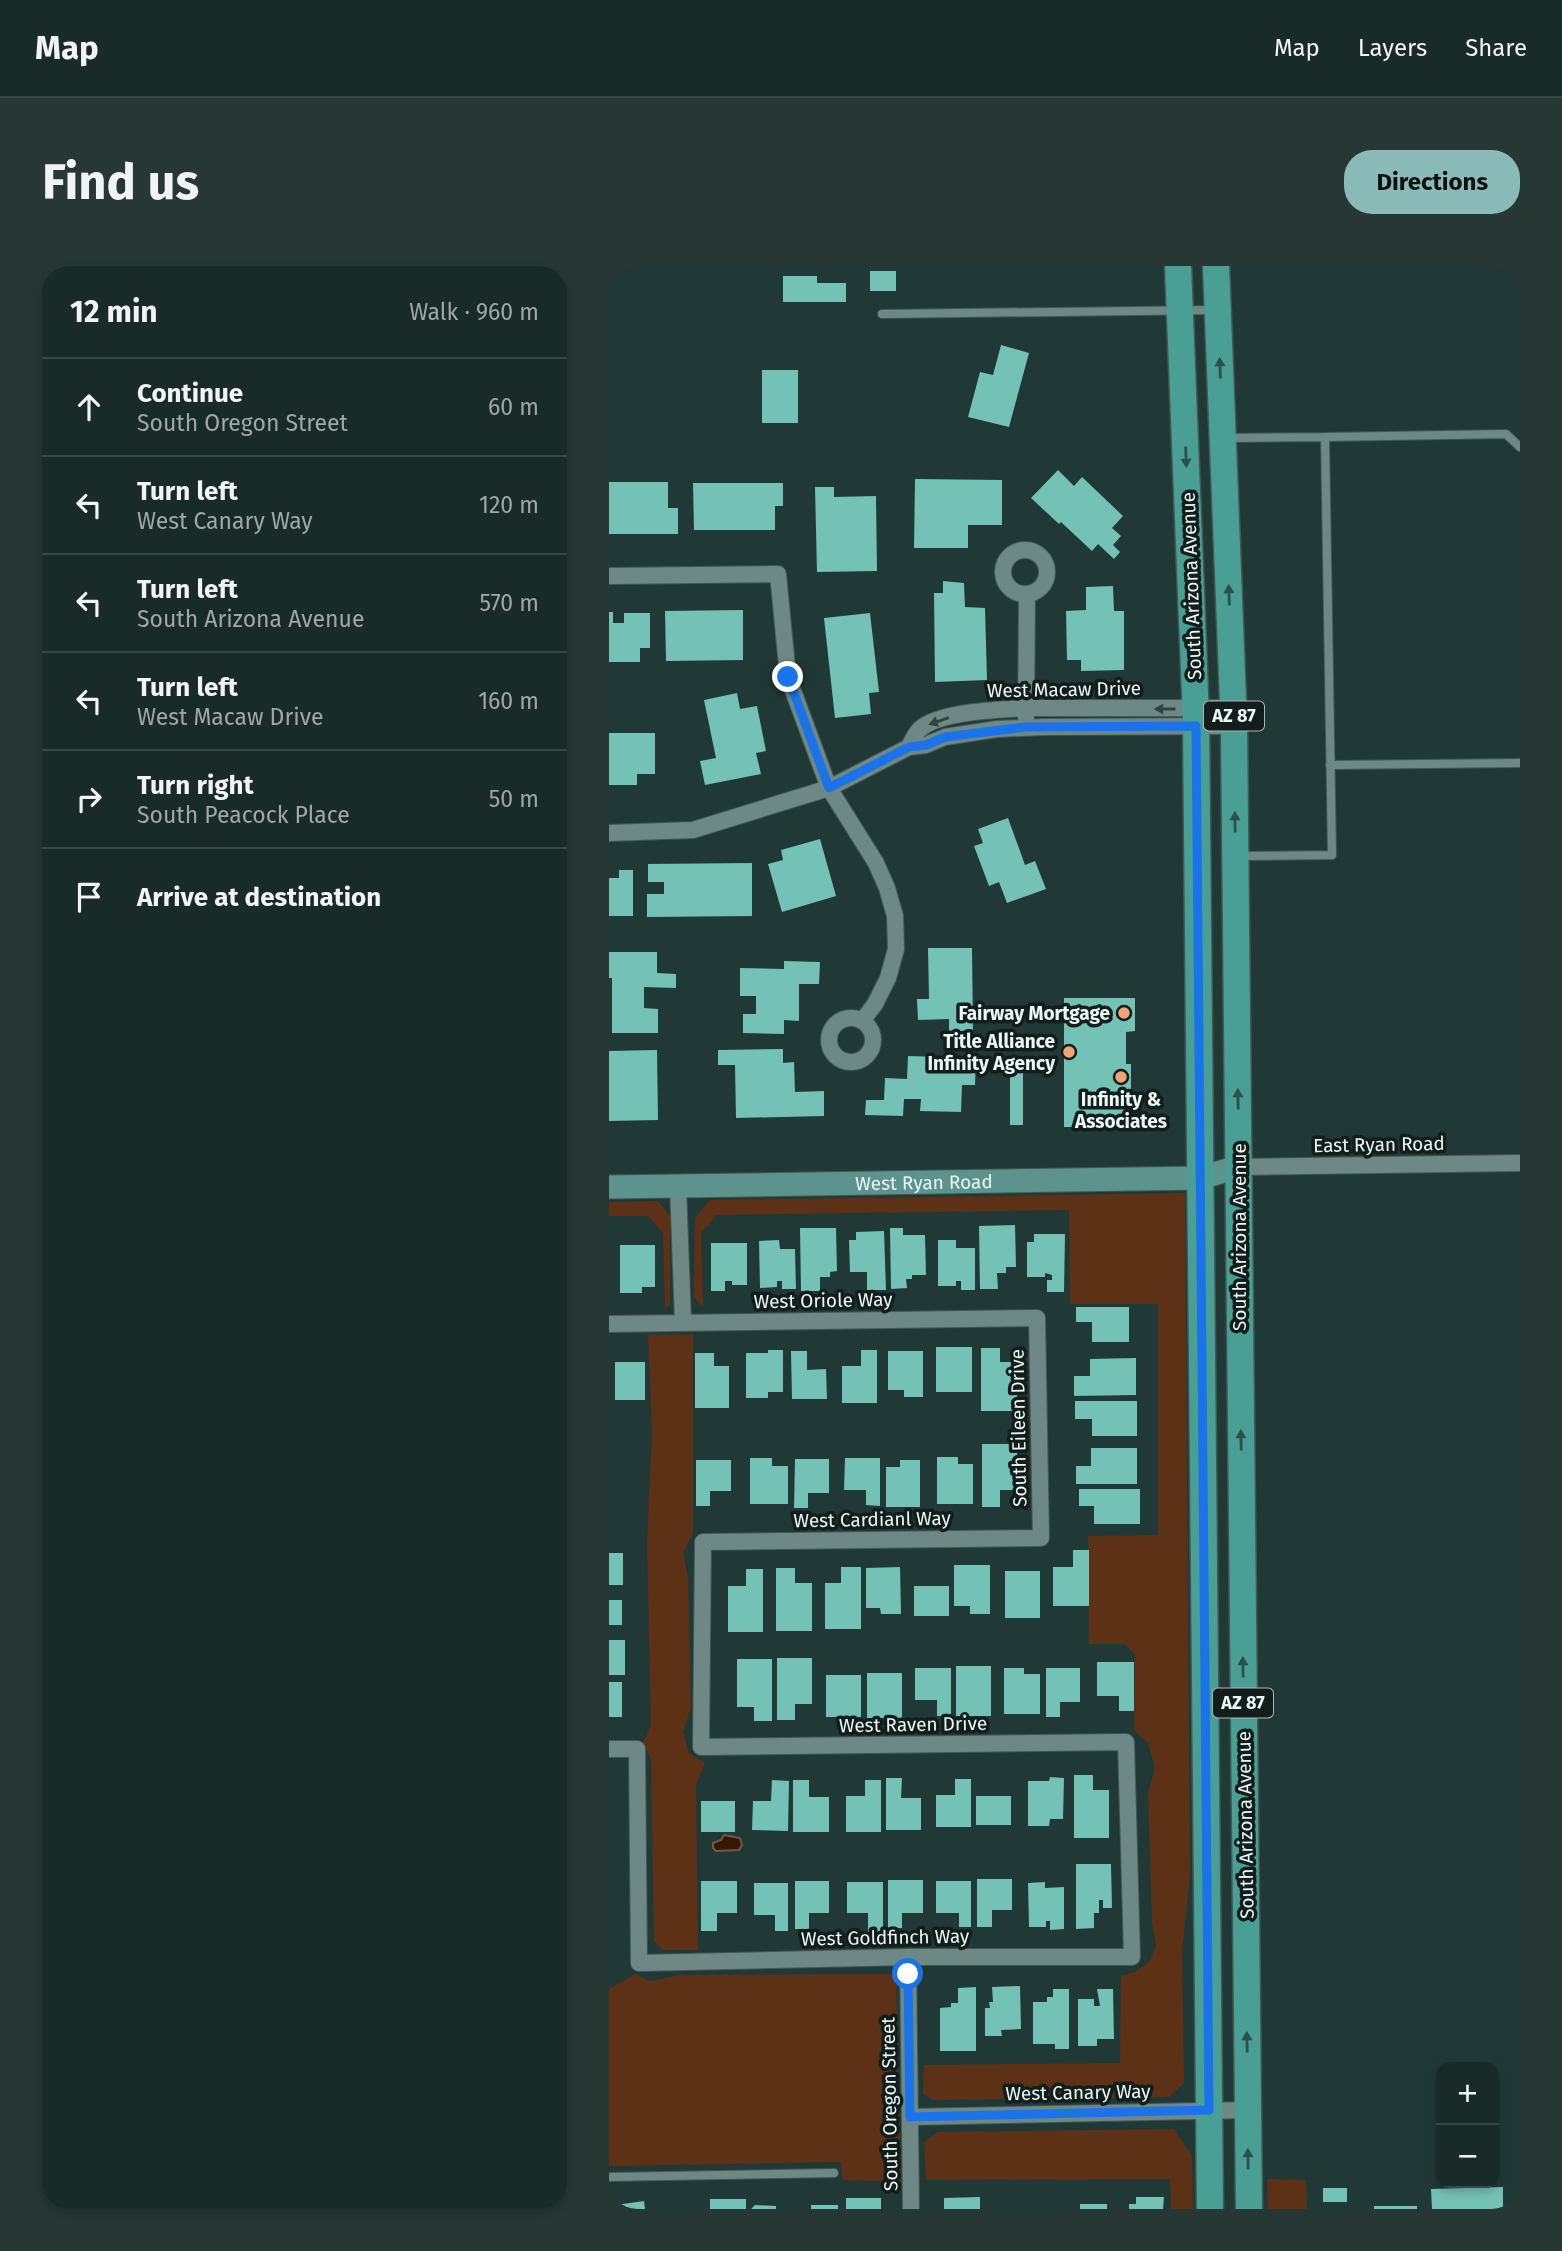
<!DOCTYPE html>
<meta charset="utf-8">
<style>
:root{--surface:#192b28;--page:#263734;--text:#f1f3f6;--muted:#9fa7a8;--line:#374745;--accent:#8bbbb9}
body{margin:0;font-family:"Fira Sans",sans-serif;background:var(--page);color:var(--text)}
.controls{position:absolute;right:21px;bottom:21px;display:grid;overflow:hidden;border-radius:14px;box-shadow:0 4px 10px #0003}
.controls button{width:63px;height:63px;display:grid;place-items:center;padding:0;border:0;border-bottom:2px solid var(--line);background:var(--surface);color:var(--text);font:35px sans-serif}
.stop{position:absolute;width:21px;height:21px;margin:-16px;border:5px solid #1a73e8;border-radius:50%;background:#fff}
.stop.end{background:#1a73e8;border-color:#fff;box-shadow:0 2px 7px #0008}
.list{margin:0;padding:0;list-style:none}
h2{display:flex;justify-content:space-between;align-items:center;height:91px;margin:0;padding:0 28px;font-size:30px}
h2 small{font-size:23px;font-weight:400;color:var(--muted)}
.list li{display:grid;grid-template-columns:46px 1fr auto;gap:21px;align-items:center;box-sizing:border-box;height:98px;padding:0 28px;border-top:2px solid var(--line)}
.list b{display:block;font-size:26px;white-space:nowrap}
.list p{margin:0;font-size:23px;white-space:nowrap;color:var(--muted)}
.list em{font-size:23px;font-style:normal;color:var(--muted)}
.icon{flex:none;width:38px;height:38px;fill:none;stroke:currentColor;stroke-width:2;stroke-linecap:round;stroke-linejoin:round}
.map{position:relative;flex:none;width:911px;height:1943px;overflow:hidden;border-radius:28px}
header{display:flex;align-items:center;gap:42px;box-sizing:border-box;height:98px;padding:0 35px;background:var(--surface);border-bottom:2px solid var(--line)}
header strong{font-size:33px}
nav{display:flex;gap:38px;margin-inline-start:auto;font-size:24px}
.intro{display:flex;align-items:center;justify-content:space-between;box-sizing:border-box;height:168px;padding:0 42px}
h1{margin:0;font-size:49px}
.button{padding:18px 32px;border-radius:28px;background:var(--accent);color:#111;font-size:24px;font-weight:700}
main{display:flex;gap:42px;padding:0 42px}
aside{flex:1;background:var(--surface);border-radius:28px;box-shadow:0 4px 10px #0003}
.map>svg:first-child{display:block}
</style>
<header>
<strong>Map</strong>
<nav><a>Map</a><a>Layers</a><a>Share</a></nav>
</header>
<div class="intro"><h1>Find us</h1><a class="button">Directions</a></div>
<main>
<aside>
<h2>12 min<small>Walk · 960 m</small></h2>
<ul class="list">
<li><svg class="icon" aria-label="ahead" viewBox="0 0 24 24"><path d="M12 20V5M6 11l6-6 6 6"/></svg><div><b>Continue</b><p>South Oregon Street</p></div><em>60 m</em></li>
<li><svg class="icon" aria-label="left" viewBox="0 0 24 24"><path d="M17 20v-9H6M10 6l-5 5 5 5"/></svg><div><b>Turn left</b><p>West Canary Way</p></div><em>120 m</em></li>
<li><svg class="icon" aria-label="left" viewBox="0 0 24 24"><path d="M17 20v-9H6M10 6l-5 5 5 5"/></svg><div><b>Turn left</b><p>South Arizona Avenue</p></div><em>570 m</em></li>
<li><svg class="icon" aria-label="left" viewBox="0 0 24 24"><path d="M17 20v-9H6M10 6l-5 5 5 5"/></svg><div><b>Turn left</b><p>West Macaw Drive</p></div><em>160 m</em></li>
<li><svg class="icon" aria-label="right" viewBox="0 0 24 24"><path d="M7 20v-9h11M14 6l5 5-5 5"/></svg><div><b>Turn right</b><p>South Peacock Place</p></div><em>50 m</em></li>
<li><svg class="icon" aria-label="arrive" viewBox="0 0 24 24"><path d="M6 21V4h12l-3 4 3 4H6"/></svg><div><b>Arrive at destination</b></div></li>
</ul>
</aside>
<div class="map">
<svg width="911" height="1943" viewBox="0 0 911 1943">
<rect width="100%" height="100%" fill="#213936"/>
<!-- green -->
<path fill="#5d3116" d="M576,927L581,1609L573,1686L575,1817L560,1831L324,1834L314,1828L315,1799L511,1797L512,1710L526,1706L540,1696L547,1681L543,1655L539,1527L546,1502L539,1477L525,1464L526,1388L516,1378H480L479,1270L549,1269V1038H461L460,944L108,949L92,967L94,1041L85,1031L86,952L101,934Z
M49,935L61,950V1038L56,1043L54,967L39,950H0V936Z
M84,1068V1267L74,1287L79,1312L82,1442L74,1466L80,1487L96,1497L87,1519L89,1684H53L45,1675L42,1493L34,1477L42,1459L38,1276L43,1165L39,1069Z
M27,1708L40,1715L72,1709L287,1708L292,1916L234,1914L232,1896L0,1900V1723Z
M565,1863L583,1890L584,1943H562L561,1913L317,1914L315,1876L329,1866Z
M658,1913L697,1914L698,1943H659Z"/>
<!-- water -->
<path fill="#381702" stroke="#6d5a4b" stroke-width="2" d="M115,1569L131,1572L133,1579L130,1584L107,1585L104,1582V1577L112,1574Z"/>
<!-- building -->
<path fill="#74c1b6" d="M261,5H287V25H261Z
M174,10H208V17H237V36H174Z
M392,79L420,87L400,161L359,151L371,106L384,109Z
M153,104H189V157H153Z
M449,204L465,220L473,211L514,250L503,262L512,270L504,279L511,286L505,293L489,278L483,285L452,256L450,258L422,232Z
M306,213L393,214V259H359V282H305Z
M0,216H59V242H69V268H0Z
M84,217H174V240H166V264H85Z
M206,221H225V231L267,230L268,305L208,306Z
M334,315L355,317L356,341L376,342L378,414L326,416L325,327H334Z
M504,320L505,345H515V404L472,405V394H458L457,345L477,344V321Z
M134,344V394L57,395L56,345Z
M0,346H4V357H15V347H41V382H31V396H0Z
M261,347L270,426L260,427L262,448L226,452L215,352Z
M128,427L131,443L148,440L157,485L147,487L152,508L96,519L91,495L107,492L95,434Z
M0,467H46V508H28V519H0Z
M399,552L416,599L426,595L437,623L398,637L390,616L380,620L365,580L374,577L369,563Z
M211,573L227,630L173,646L159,598L174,594L172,584Z
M143,597V650L38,651V628H55V616H39V598Z
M10,604H24V650H0V612H10Z
M319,682H363L364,765L340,766V753L309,754L308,733H320Z
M0,686H48V707L67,708V722L35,721V742L49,743V767H3V712H0Z
M175,695L211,696L210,718H190V755L175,754V768L134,767V748H147V730H131V702L175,703Z
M455,732H526V765L517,766V798H522V825H515L518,861H496V857H472V861H455Z
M174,783V797L185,796L186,826L215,825V850L127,852L126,799H109V784Z
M48,784L49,854L0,855V785Z
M299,790L367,792L366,819H353L352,846L311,845L312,833H295L294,850L256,849L257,834H275L276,812L298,813Z
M401,797H414V859H401Z
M406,959L407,1001H397V1007H388L389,1023H371L370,960Z
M191,962H227L228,1005L221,1006V1011H211V1025H192Z
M281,962H294V969H316L317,1009H303V1013H297L298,1022L282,1023Z
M275,965L277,1024H258V1006H241L240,974H247V966Z
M425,968H456L455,1026H438V1014H443V1009L436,1007V1011H418V976H425Z
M170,974L171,983H186L187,1023H173V1015H168V1021L151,1022L150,975Z
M329,974H347V982H366V1024H352V1015H347V1020H329Z
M102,977H138V1019H123V1015H116V1025H102Z
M11,979H46V1021H33V1027H11Z
M467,1041H520V1076H483V1056H467Z
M327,1081H363V1126H327Z
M372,1082H391V1096H408V1145H372Z
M159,1084H174V1126H159V1132H137V1087H159Z
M252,1084H268V1137H233V1100H252Z
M182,1085H198V1104L217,1103L218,1133H183Z
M279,1085H314V1131H295V1124H279Z
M86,1087H105V1100H120V1142H86Z
M527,1092V1129L465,1130V1110H481V1093Z
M6,1096H36V1134H6Z
M466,1135H528V1170H483V1153H466Z
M373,1178H408V1224H391V1241H373Z
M482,1182H528V1218H467V1200H482Z
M328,1191H349V1198H364V1238H328Z
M141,1192H163V1200H179V1238H141Z
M236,1192H271V1240L257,1239V1224H235Z
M186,1193H220V1227H199V1242H185Z
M87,1194H122V1225H101V1240H87Z
M291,1194H311V1241H277V1201H291Z
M470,1223H531V1258H485V1240H470Z
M464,1284H480V1340H444V1301H464Z
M0,1287H14V1319H0Z
M345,1299H381V1348H361V1340H345Z
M232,1301H252V1363H216V1317H232Z
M291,1301L292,1348H272L271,1342H257V1302Z
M167,1302H186V1317H203V1365H167Z
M137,1303H154V1366H119V1320H137Z
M396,1305H431V1352H396Z
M305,1320H340V1350H305Z
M0,1334H13V1359H0Z
M0,1374H16V1409H0Z
M168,1392H203V1438H186V1454H168Z
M128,1393H163V1455H145V1441H128Z
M488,1396H525V1445H510V1430H488Z
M347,1400H382V1450H347Z
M306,1402H342V1450H328V1434H306Z
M395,1402H415V1408H431V1448H395Z
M437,1402H471V1436H451V1451H437Z
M258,1407H293V1452H258Z
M217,1409H252V1451H217Z
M0,1416H13V1451H0Z
M465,1509H484V1524H500V1572H465Z
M441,1511L455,1512L454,1553H441L440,1560H419V1515H440Z
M277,1512H293L292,1532H312V1564H277Z
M346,1513H362V1561H327V1529H346Z
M163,1514L180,1515L179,1565L143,1564L144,1535H162Z
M184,1514H200V1531H220V1566H184Z
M256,1514H272V1566H237V1530H256Z
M367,1530H402V1559H367Z
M92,1535H126V1566H92Z
M467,1598H502L503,1642H494V1634H490V1647H485V1662L467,1663Z
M368,1613H403V1644H383V1661H368Z
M279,1614H314V1647H293V1662H279Z
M92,1615H128V1647H108V1665H92Z
M186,1615H220V1647H200V1663H186Z
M327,1615H362V1661H350V1647H327Z
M238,1616H274V1666H259V1647H238Z
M436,1616V1622L455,1621V1663L441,1664V1655H437V1661H420L419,1617Z
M145,1617H179V1665H166V1649H145Z
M411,1720L412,1763L392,1764L393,1770H376V1742H381L380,1736H384L383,1721Z
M367,1721V1785H331V1742L342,1741V1737H349V1722Z
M444,1723H460V1783H446V1778H424V1736H438V1731H444Z
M488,1723H504L505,1773H488V1780H469V1733H485V1740H491Z
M894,1921V1943H823L822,1923Z
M714,1922H738V1936H714Z
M371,1931V1943H335V1932Z
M527,1931H555L554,1943H520V1938H527Z
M237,1932H272V1943H237Z
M101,1933H137V1943H101Z
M35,1935L36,1943H0V1940Z
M471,1938H498V1943H471Z
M146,1939L167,1940V1943H142Z
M202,1939H229V1943H202Z
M765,1940H808V1943H765Z"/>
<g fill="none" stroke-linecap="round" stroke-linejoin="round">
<defs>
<path id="lane" d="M273,48L606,44
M716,171L897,168L911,181
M618,172L716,171L723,589L629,590
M721,499L911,497
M0,1911L225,1907"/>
<path id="street" d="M394 306a22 22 0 1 1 44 0a22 22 0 1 1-44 0Z
M0,310L169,308L179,411L220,522L267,597L278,622L286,650L287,683L279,712L266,738L253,755
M417,452L418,328
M300,481C303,476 306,467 311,463C331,445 391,444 417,442H624
M0,567L84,564L220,522L300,481L317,479L336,471L388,463L435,461L625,460
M220 774a22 22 0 1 1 44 0a22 22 0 1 1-44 0Z
M629,901L911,897
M69,920L74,1056
M0,1058L428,1052L432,1272L94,1276L92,1481L517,1476L523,1691H299L30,1697L28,1483H0
M299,1691L302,1943
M301,1851L639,1844"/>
<g id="secondary">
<path id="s1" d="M0,921L591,912L629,901"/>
</g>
<path id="primary" d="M569,0L587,453L601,1943
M607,0L625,460L640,1943"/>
</defs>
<!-- lane casing -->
<use href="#lane" stroke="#425855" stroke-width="10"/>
<!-- street casing -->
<use href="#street" stroke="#425855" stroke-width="18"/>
<!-- secondary casing -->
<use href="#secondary" stroke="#425855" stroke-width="25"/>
<!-- primary casing -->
<use href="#primary" stroke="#425855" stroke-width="29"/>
<!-- lane -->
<use href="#lane" stroke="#6e8985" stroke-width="8"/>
<!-- street -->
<use href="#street" stroke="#6e8985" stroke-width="16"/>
<!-- secondary -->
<use href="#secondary" stroke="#5c948d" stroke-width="23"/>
<!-- primary -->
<use href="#primary" stroke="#4a9f95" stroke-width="26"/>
</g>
<!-- one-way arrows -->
<defs><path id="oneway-solid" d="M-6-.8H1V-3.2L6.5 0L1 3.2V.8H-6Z" transform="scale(1.75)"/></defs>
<g fill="#29524c">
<use href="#oneway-solid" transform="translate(611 102) rotate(-92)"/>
<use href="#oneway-solid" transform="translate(577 191) rotate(88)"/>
<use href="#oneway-solid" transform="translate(620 329) rotate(-92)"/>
<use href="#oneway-solid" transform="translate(626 556) rotate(-91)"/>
<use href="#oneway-solid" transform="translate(629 833) rotate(-91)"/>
<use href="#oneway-solid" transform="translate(632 1174) rotate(-91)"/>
<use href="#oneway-solid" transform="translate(634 1401) rotate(-91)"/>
<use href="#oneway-solid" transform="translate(638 1776) rotate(-91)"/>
<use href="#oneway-solid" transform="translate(639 1893) rotate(-91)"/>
</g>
<g fill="#334341">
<use href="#oneway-solid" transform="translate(556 443) rotate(-180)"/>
<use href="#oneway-solid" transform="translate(330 455) rotate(161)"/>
</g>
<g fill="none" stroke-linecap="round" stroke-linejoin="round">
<!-- route -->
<path stroke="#1a73e8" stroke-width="9" d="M179,411L220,522L300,481L317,479L336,471L416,461L587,460L600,1844L301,1851L299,1708"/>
</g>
<!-- markers -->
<g fill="#efa377" stroke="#131e1c" stroke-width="2.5">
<circle cx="515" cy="747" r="7"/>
<circle cx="460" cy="786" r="7"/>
<circle cx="512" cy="811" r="7"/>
</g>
<g text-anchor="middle" stroke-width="7" stroke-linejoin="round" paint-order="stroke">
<!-- shield labels -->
<g fill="#131e1c" stroke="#a9b7b4" stroke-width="2">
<rect x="595" y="435.5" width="60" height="29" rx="5"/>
<rect x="604" y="1422.5" width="60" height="29" rx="5"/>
</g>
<g font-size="18" font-weight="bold" fill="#e9f8f5">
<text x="625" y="456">AZ 87</text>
<text x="634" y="1443">AZ 87</text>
</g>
<!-- street labels -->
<g font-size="19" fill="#e9f8f5" stroke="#131e1c">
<text transform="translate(582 320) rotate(-92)" y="7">South Arizona Avenue</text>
<text transform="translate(455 423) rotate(-1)" y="7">West Macaw Drive</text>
<text transform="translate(770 878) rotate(-1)" y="7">East Ryan Road</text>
<text dy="7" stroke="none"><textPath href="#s1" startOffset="315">West Ryan Road</textPath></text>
<text transform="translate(630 971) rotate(-90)" y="7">South Arizona Avenue</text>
<text transform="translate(214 1034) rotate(-1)" y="7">West Oriole Way</text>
<text transform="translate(409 1162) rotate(-91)" y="7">South Eileen Drive</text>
<text transform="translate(263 1253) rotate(-1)" y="7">West Cardianl Way</text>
<text transform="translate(304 1458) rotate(-1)" y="7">West Raven Drive</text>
<text transform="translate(636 1559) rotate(-91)" y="7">South Arizona Avenue</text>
<text transform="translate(276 1671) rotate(-1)" y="7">West Goldfinch Way</text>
<text transform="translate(469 1826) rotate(-1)" y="7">West Canary Way</text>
<text transform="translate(280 1838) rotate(-91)" y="7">South Oregon Street</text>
</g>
<!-- poi labels -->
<g font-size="19" font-weight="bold" fill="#e9f8f5" stroke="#131e1c" text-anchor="end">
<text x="501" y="754">Fairway Mortgage</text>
<text x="446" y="782">Title Alliance<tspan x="446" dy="22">Infinity Agency</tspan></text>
<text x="512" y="840" text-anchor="middle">Infinity &amp;<tspan x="512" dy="22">Associates</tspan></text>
</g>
</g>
</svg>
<div class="controls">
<button>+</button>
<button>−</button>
</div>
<div class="stop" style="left:299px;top:1708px"></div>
<div class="stop end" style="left:179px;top:411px"></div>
</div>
</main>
